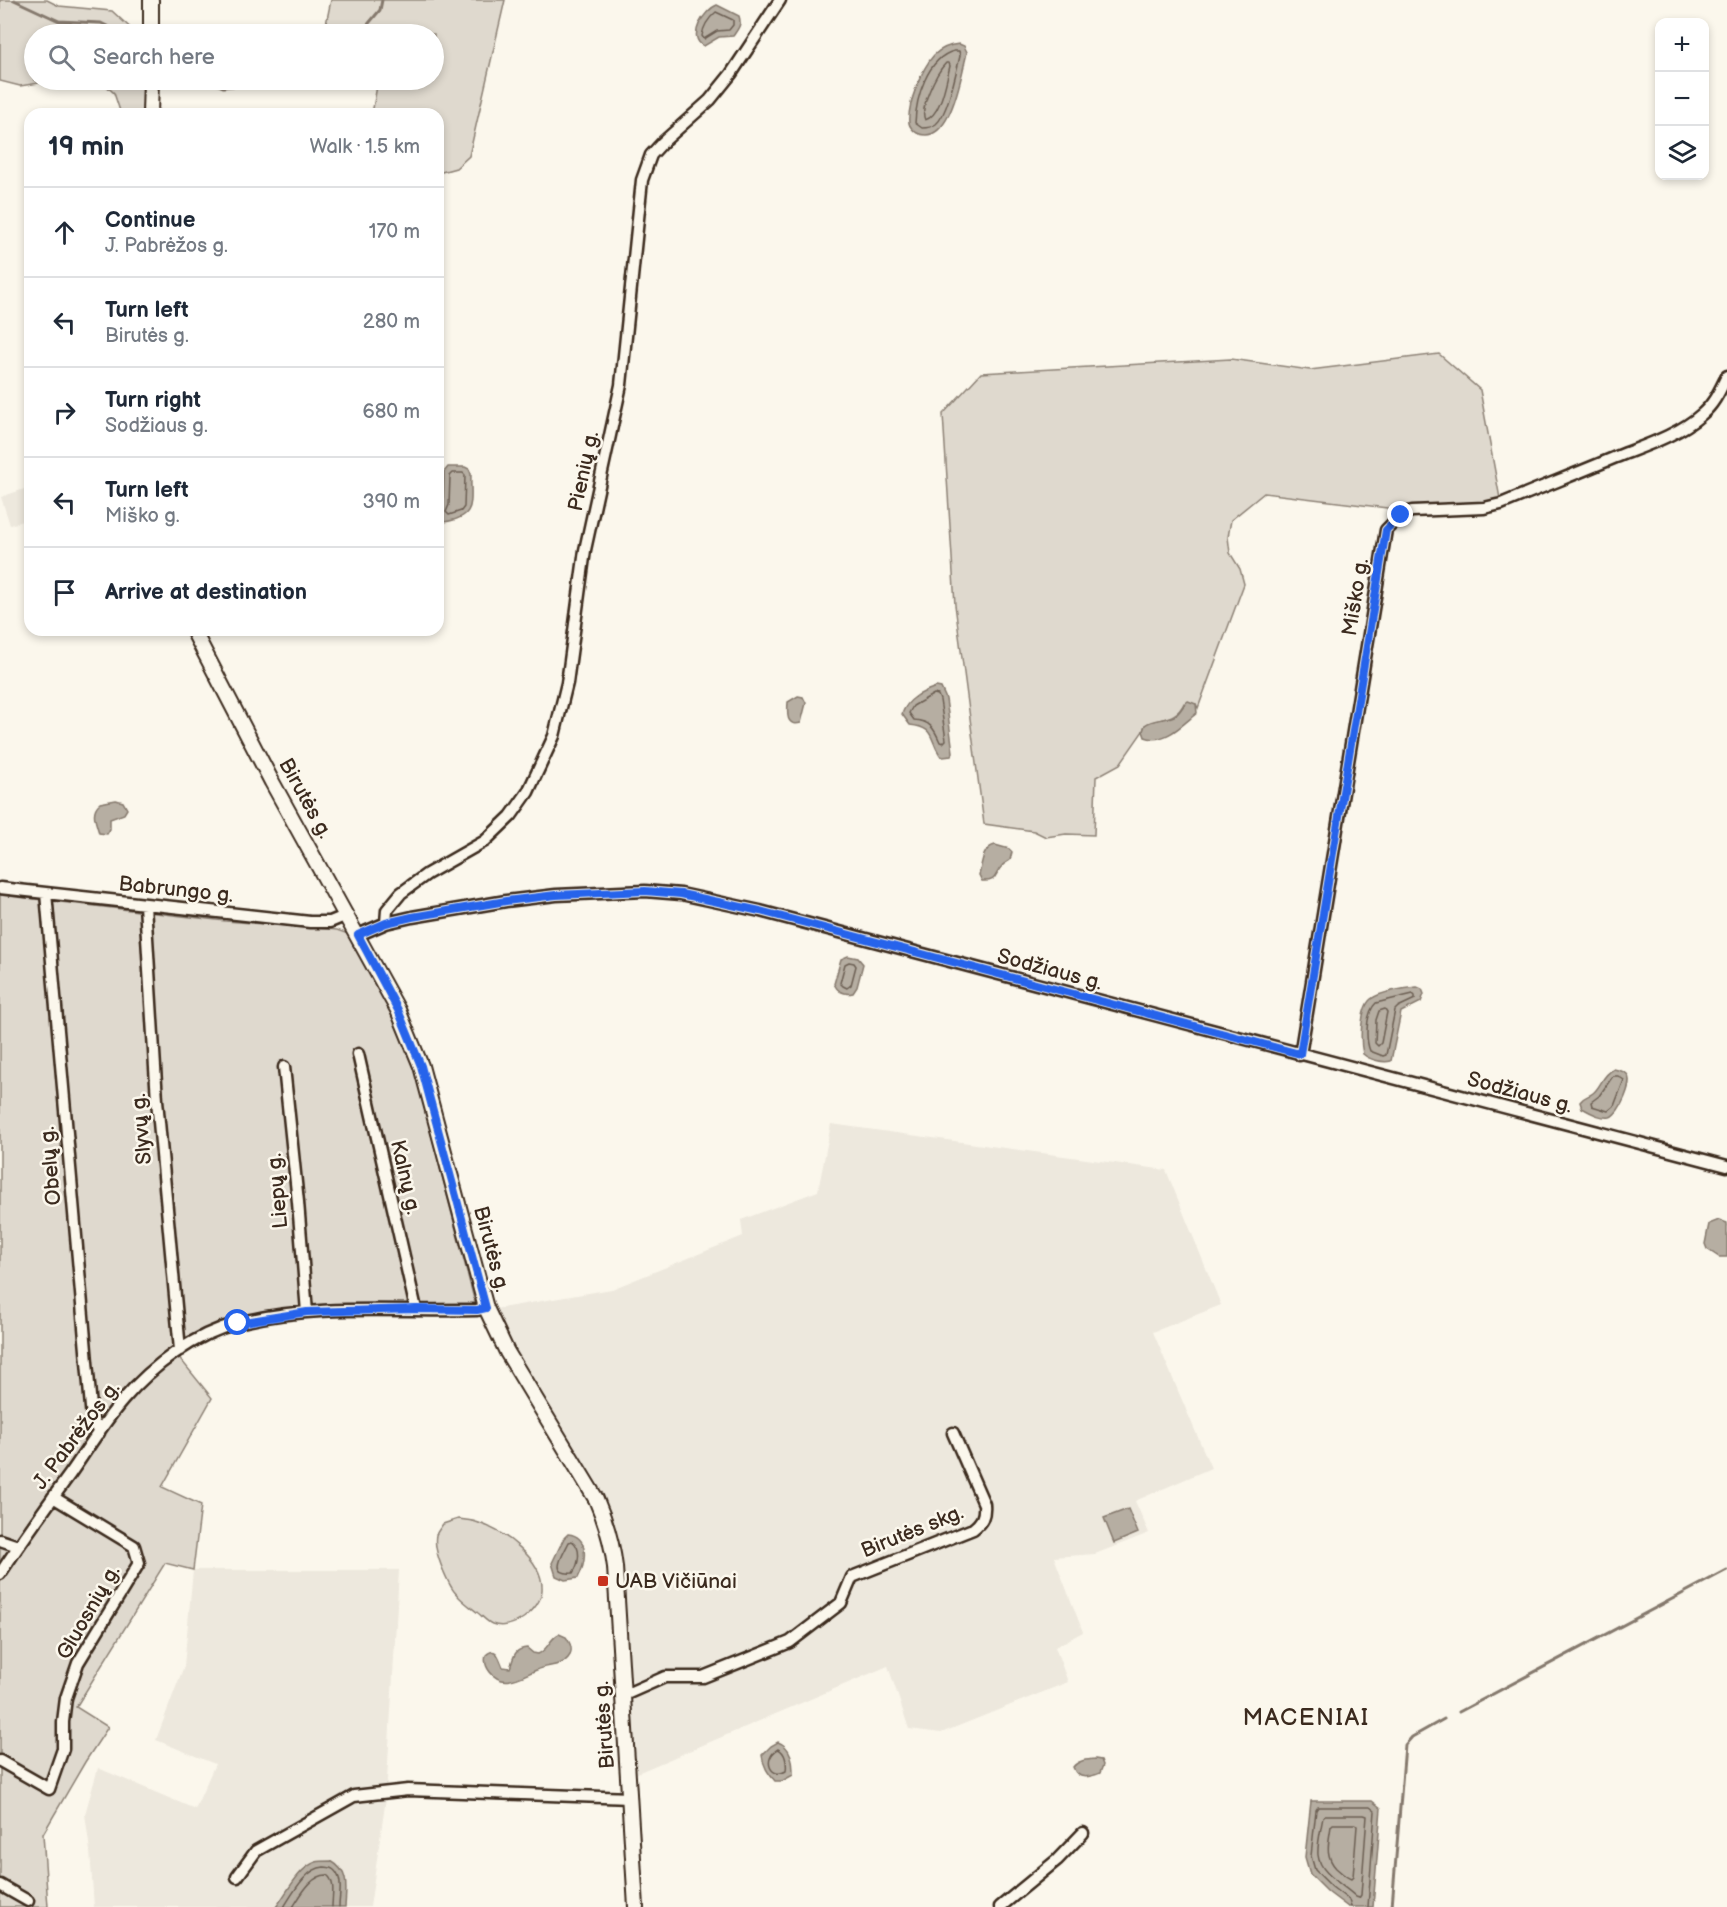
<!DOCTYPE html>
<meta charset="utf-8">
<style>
:root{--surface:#fff;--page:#f2f2f3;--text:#1f2937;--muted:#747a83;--line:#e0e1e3}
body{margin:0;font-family:"Balsamiq Sans",sans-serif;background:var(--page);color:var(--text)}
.controls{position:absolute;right:18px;top:18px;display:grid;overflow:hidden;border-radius:12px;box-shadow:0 3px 9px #0003}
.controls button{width:54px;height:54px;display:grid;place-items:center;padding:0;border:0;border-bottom:2px solid var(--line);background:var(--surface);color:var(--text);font:30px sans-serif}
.stop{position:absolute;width:18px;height:18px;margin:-14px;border:4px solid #2563eb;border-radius:50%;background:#fff}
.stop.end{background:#2563eb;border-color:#fff;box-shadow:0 2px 6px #0008}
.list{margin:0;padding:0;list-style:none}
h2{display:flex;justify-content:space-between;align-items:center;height:78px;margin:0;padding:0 24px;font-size:26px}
h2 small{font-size:20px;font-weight:400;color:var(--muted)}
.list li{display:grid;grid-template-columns:39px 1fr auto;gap:18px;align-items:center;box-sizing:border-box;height:90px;padding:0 24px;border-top:2px solid var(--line)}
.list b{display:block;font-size:22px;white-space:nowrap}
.list p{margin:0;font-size:20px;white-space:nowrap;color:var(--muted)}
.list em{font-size:20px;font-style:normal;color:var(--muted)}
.icon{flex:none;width:33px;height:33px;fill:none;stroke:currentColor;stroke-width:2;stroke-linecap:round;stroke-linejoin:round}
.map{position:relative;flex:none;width:1727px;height:1907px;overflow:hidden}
.search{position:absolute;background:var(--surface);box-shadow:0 3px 9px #0003;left:24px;top:24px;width:420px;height:66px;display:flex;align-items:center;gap:15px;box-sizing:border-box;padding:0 21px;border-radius:33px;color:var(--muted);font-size:22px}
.panel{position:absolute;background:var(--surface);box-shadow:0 3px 9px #0003;left:24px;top:108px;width:420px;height:528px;border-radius:18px}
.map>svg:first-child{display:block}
</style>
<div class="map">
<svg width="1727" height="1907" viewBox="0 0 1727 1907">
<rect width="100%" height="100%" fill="#fbf7ec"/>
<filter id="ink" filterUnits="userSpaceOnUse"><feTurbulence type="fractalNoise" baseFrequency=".0167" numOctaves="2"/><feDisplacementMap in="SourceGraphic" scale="12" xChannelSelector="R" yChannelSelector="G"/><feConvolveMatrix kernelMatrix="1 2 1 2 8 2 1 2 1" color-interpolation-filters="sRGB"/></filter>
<g filter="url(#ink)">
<!-- built -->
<path fill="#ede8dd" d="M30,487V519L10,525L1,497Z
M831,1124L1166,1170L1221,1305L1153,1332L1211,1468L1135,1501L1149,1533L1095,1554L1054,1557L1083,1632L1055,1647L1068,1682L941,1733L909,1729L888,1666L635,1774L624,1572L614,1524L606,1506L502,1325L495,1309L612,1289L743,1236L741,1220L818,1191Z
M193,1570H399L386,1798L370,1907H94L90,1851L85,1814L98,1768L195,1809L215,1764L156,1740L184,1666Z"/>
<!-- green -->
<path fill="#dfd9ce" stroke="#8d8276" stroke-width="1.5" d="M0,0H47L59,6L112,11L137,34H34V80H58L20,86L0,81Z
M331,0H505L469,156L456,168L438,173V114H372L378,80H434V34H324Z
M100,80H145L144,114H121L114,93Z
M1439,354L1480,390L1501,504L1412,511L1264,493L1231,520L1228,537L1230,553L1240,569L1244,584L1198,708L1196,704L1184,703C1176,721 1161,717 1145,725L1143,731L1120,764L1096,777L1094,835L1066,834L1046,837L1034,831L984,824L955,605L943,414L981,373L1231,359L1310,370Z
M0,895L225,921L318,928L337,930L351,935L390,1005L412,1060L475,1303L314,1306L279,1309L240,1317L209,1328L173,1350L212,1398L162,1487L201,1505L193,1570L165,1563L76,1707L108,1727L85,1762L43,1834L48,1907H0Z
M458,1519C464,1520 470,1520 476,1522C502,1530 544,1559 542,1590C541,1610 512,1632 492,1624C487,1622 482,1616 478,1613C467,1604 455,1596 449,1583C443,1571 433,1550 436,1535C437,1532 441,1527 443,1524Z"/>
<!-- water -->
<path fill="#b6aea2" stroke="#85796d" stroke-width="1.5" d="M717,5L739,16C742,25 738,29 733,36L719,37L704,46C686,38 704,10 717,5Z
M959,44L964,46L967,52L966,57C961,76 950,148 917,133C913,130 910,128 909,123C907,105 922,68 934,55C941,48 949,45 959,44Z
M448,467H465L469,469L471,474C470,502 478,517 444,522L439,518L443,504L444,472Z
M936,687L941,688L946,699L953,752L951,756L943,757L940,755C928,737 936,728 910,725L902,714C907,699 922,692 936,687Z
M798,696L803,697L806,703L801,723C786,727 787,714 788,702Z
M1188,701L1196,704L1197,713C1183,724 1164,745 1145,737L1143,731L1145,725C1154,718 1164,721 1174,716C1181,713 1182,705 1188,701Z
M116,800L123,802L127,809L124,814L110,819V829L107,834L99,833C96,822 90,811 100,803Z
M995,845L1009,849L1012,852L1010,860C1008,862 1004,863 1002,866C994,874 998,882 982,881L979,875C982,864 982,848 995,845Z
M848,956L858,958L863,964L857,987L853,993C844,995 838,992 834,984L841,959Z
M1417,987L1422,989L1424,994L1421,1002L1401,1012L1391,1061C1383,1063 1370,1060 1363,1054C1360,1041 1360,1008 1371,999C1380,992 1405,988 1417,987Z
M1614,1069C1618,1070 1624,1071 1627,1074C1634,1081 1620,1114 1610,1117C1601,1119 1590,1112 1582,1108L1580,1102C1584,1096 1588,1097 1593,1093C1601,1087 1602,1075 1614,1069Z
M1719,1220L1727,1223V1257H1719L1707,1249L1705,1244L1709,1224Z
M1128,1509L1138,1533L1114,1543L1104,1518Z
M568,1534C590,1536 586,1563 578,1578L565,1580L556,1576L552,1563L564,1538Z
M559,1634L566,1637C571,1644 574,1651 568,1658C562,1666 550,1665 542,1668C525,1673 505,1691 490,1672C486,1667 484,1662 486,1655C497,1645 499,1659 503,1667L510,1668C514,1658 513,1649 527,1648L533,1653L538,1654C548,1650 549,1639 559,1634Z
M778,1742C792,1747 793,1762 793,1775L782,1781H775C768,1773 763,1766 762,1755L771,1746Z
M1095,1759L1101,1760L1103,1765L1100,1773C1090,1777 1078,1781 1073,1767C1078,1760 1087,1760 1095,1759Z
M1311,1801H1372L1381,1808L1373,1907H1348L1328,1892L1310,1874L1305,1857Z
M331,1861C350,1872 346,1888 345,1907H276C287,1893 298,1868 316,1862C320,1861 326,1861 331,1861Z"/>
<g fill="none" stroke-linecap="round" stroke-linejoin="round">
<!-- shore -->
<path stroke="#6c5f53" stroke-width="1.5" d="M716,12L733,20V25L729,30L717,31L704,39L702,36C703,27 709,18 716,12Z
M954,51H959L960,56C956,72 948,114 936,124C932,127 927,128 922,128L915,123C916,98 927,58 954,51Z
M946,63H949L950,66C946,81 941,116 925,120C919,108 936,73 946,63Z
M453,473H463L465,475L464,507L461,511L449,515L446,512L449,505L450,476Z
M934,694L938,695L940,700L946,740L943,743L940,742C934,728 930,721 914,720L909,713L913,706Z
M849,962L854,963L856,966L851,985L847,988L843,986L840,983L845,964Z
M1413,994L1415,996V999L1398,1007L1395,1010L1386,1055L1383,1056L1370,1051C1365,1038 1366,1012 1376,1003Z
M1385,1009L1387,1012L1381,1043L1378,1046L1375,1043L1376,1020L1379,1011Z
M1613,1076H1618L1624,1080L1614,1106L1608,1111L1592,1106L1591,1102L1599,1096Z
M572,1541C582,1548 579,1564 573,1573C548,1575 563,1555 569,1542Z
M778,1749C786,1752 787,1764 786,1771C772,1780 761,1760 778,1749Z
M1325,1815H1364L1367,1816L1361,1895L1359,1898L1356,1897C1344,1885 1320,1874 1318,1855C1317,1844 1321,1829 1323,1817Z
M1333,1824H1355L1357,1826L1353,1877L1351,1879C1345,1877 1341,1872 1336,1868C1324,1855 1329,1842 1331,1826Z
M284,1907C293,1893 306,1868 324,1867C332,1867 336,1870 339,1878C342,1887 339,1897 339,1907
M293,1907C301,1895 311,1875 327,1875C336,1882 332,1896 332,1907
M1351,1907L1349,1900L1332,1887L1315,1870L1311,1856L1316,1810L1318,1807H1370L1375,1811L1368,1907"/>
<!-- stream -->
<path stroke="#85796d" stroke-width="3" d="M14,0L59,21L101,23L123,34
M360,34L380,10L382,0
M207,80L223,87L284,80
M1459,1712L1727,1570
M1392,1907L1405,1745L1412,1737L1444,1719"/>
<defs>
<path id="minor" d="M0,888L310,922H330L347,915
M46,893L92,1419L99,1433
M145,905L157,1100L180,1350
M386,923L387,910L401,893L427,874L485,841L511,816L528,792L554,736L567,683L585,550L621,385L642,180L651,155L663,142L710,100L731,74L780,0
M358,935L386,923L412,917L506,901L556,895L645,891L681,894L760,911L1727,1166
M358,1054L416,1309
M1300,1055L1386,530L1401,515L1412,511L1484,508L1501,504C1539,488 1578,473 1616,457C1644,446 1679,435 1702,414C1714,404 1720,390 1727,376
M284,1067L298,1202L307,1312
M0,1540L18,1546
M0,1574C22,1540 46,1507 70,1474C87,1450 103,1423 123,1400C152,1366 194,1334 238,1323C316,1303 398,1312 477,1310L486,1308
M622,1696L665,1677H703L790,1642L841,1603L852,1577L973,1529C982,1522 985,1516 984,1504L953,1433
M0,1761L49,1789L63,1749V1722L66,1698L78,1663L139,1563L134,1546L53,1497
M237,1877L256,1851L354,1796L408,1790L630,1798
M0,1885L28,1901
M1000,1907L1057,1860L1083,1833"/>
<path id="major" d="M151,34V0
M150,114L151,80
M193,630L272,782L398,1010L421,1066L486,1308L507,1352L596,1499C606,1522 612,1542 615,1567L636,1907"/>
</defs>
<!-- minor casing -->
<use href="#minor" stroke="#3b2a1e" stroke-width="15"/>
<!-- major casing -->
<use href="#major" stroke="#3b2a1e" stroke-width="18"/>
<!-- minor -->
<use href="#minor" stroke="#fbf7ec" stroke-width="10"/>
<!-- major -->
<use href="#major" stroke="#fbf7ec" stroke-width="14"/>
</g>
</g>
<g fill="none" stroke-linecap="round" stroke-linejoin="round" filter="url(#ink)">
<!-- route -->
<path stroke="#2563eb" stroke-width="8" d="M238,1323L307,1312L416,1309L477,1310L486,1308L421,1066L398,1010L358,935L386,923L412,917L506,901L556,895L645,891L681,894L760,911L1300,1054L1386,530L1401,515"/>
</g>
<!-- markers -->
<rect fill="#c8321e" stroke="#fbf7ec" stroke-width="2" x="597" y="1575" width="12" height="12" rx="3"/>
<g text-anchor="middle" stroke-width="5" stroke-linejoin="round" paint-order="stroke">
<!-- street labels -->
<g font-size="21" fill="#3b2a1e" stroke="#fbf7ec">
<text transform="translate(583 471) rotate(-78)" y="7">Pienių g.</text>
<text transform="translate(1355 597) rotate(-81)" y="7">Miško g.</text>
<text transform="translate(306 798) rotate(61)" y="7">Birutės g.</text>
<text transform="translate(176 889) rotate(6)" y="7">Babrungo g.</text>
<text transform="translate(1050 969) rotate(15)" y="7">Sodžiaus g.</text>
<text transform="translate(1520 1092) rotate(15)" y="7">Sodžiaus g.</text>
<text transform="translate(141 1129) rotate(-95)" y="7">Slyvų g.</text>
<text transform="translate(50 1166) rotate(-95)" y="7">Obelų g.</text>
<text transform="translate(406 1177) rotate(77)" y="7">Kalnų g.</text>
<text transform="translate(277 1191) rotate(-95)" y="7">Liepų g.</text>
<text transform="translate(492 1249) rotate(75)" y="7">Birutės g.</text>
<text transform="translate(76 1435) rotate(-53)" y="7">J. Pabrėžos g.</text>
<text transform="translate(912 1531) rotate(-22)" y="7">Birutės skg.</text>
<text transform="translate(88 1612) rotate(-60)" y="7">Gluosnių g.</text>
<text transform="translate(604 1725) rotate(-94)" y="7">Birutės g.</text>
</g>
<!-- poi labels -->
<g font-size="21" fill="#3b2a1e" stroke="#fbf7ec" text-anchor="start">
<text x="615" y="1588">UAB Vičiūnai</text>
</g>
<!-- quarter labels -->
<g font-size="24" letter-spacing="1.5" fill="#3b2a1e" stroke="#fbf7ec">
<text x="1306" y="1725">MACENIAI</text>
</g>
</g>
</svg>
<div class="controls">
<button>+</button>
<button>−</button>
<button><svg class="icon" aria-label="layers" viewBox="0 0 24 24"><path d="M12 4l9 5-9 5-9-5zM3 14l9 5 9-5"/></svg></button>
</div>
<div class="stop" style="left:238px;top:1323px"></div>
<div class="stop end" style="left:1401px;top:515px"></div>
<div class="search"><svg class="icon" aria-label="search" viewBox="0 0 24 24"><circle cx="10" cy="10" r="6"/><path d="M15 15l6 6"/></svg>Search here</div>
<section class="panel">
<h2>19 min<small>Walk · 1.5 km</small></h2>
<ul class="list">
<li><svg class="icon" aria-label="ahead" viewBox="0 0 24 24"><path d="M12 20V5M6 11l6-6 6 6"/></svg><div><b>Continue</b><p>J. Pabrėžos g.</p></div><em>170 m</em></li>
<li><svg class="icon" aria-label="left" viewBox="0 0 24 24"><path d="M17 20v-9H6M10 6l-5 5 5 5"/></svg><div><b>Turn left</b><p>Birutės g.</p></div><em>280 m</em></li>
<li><svg class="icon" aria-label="right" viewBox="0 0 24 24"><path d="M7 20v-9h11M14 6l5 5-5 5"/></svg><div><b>Turn right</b><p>Sodžiaus g.</p></div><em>680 m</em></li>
<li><svg class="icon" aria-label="left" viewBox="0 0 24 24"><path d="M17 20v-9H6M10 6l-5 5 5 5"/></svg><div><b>Turn left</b><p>Miško g.</p></div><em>390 m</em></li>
<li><svg class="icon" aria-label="arrive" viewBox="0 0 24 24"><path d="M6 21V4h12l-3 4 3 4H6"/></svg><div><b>Arrive at destination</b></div></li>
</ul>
</section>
</div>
